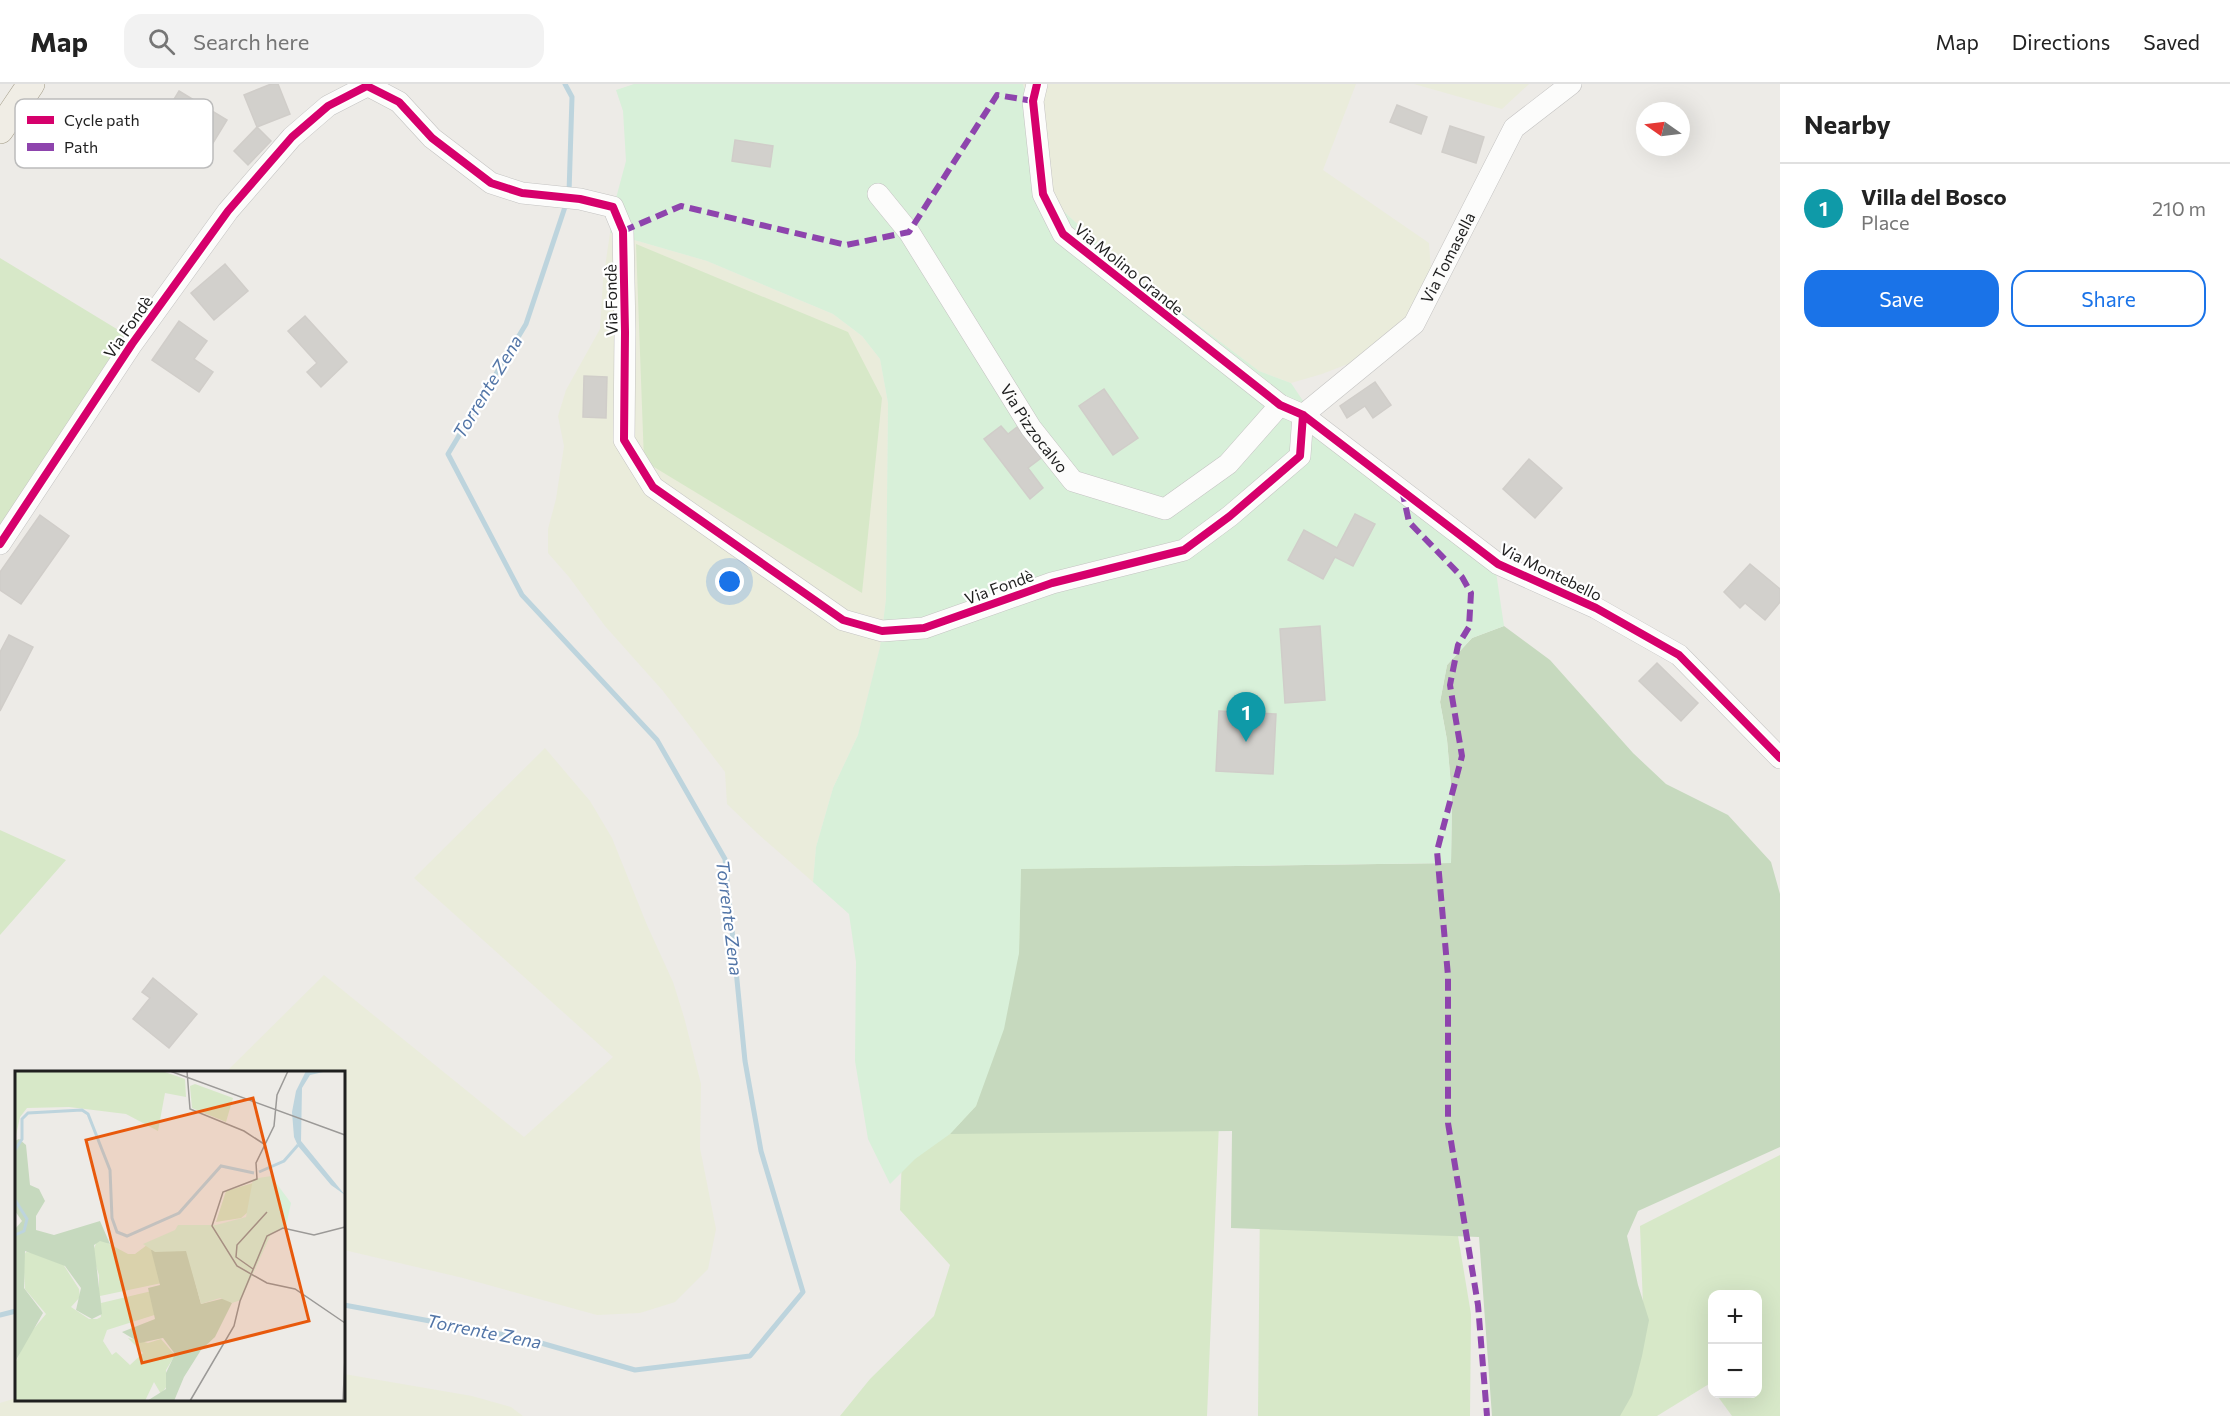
<!DOCTYPE html>
<meta charset="utf-8">
<style>
:root{--surface:#fff;--page:#f2f2f2;--text:#222;--muted:#767676;--line:#e0e0e0;--accent:#1a73e8}
body{margin:0;font-family:Commissioner,sans-serif;background:var(--page);color:var(--text)}
.controls{position:absolute;right:18px;bottom:18px;display:grid;overflow:hidden;border-radius:12px;box-shadow:0 6px 24px #0002}
.controls button{width:54px;height:54px;display:grid;place-items:center;padding:0;border:0;border-bottom:2px solid var(--line);background:var(--surface);color:var(--text);font:30px sans-serif}
.compass{position:absolute;left:1636px;top:18px;width:54px;height:54px;border-radius:50%;background:var(--surface);box-shadow:0 6px 24px #0002;rotate:284deg}
.you{position:absolute;left:730px;top:498px;width:21px;height:21px;margin:-15px;border:4px solid #fff;border-radius:50%;background:#1a73e8;box-shadow:0 0 0 9px #1a73e833}
.badge{display:grid;place-items:center;width:39px;height:39px;border-radius:50%;background:var(--accent);color:#fff;font-size:20px;font-weight:700}
.pin{position:absolute;translate:-50% -50px;filter:drop-shadow(0 2px 3px #0008)}
.pin::after{content:'';position:absolute;top:32px;width:21px;height:18px;background:inherit;clip-path:polygon(0 0,100% 0,50% 100%)}
.list{margin:0;padding:0;list-style:none}
h2{display:flex;justify-content:space-between;align-items:center;height:78px;margin:0;padding:0 24px;font-size:26px}
h2 small{font-size:20px;font-weight:400;color:var(--muted)}
.list li{display:grid;grid-template-columns:39px 1fr auto;gap:18px;align-items:center;box-sizing:border-box;height:90px;padding:0 24px;border-top:2px solid var(--line)}
.list b{display:block;font-size:22px;white-space:nowrap}
.list p{margin:0;font-size:20px;white-space:nowrap;color:var(--muted)}
.list em{font-size:20px;font-style:normal;color:var(--muted)}
.actions{display:flex;gap:12px;padding:18px 24px}
.actions a{flex:1;padding:14px 0;border:2px solid var(--accent);border-radius:18px;text-align:center;font-size:21px;color:var(--accent)}
.actions .main{background:var(--accent);color:#fff}
.icon{flex:none;width:33px;height:33px;fill:none;stroke:currentColor;stroke-width:2;stroke-linecap:round;stroke-linejoin:round}
.map{position:relative;flex:none;width:1780px;height:1332px;overflow:hidden}
header{display:flex;align-items:center;gap:36px;box-sizing:border-box;height:84px;padding:0 30px;background:var(--surface);border-bottom:2px solid var(--line)}
header strong{font-size:28px}
nav{display:flex;gap:33px;margin-inline-start:auto;font-size:21px}
.search{width:420px;height:54px;background:var(--page);display:flex;align-items:center;gap:15px;box-sizing:border-box;padding:0 21px;border-radius:18px;color:var(--muted);font-size:22px}
main{display:flex}
aside{flex:1;background:var(--surface)}
.map>svg:first-child{display:block}
</style>
<header>
<strong>Map</strong>
<div class="search"><svg class="icon" aria-label="search" viewBox="0 0 24 24"><circle cx="10" cy="10" r="6"/><path d="M15 15l6 6"/></svg>Search here</div>
<nav><a>Map</a><a>Directions</a><a>Saved</a></nav>
</header>
<main>
<div class="map">
<svg width="1780" height="1332" viewBox="0 0 1780 1332">
<rect width="100%" height="100%" fill="#edebe7"/>
<!-- farmland -->
<path fill="#eaecdb" d="M1023,0H1356L1323,86L1429,159L1431,187L1424,227L1353,278L1322,290L1291,299L1259,287L1132,191L1057,121L1038,49Z
M1414,0H1529L1502,25Z
M610,149L707,177L833,230L862,252L880,275L888,319L886,515L880,563L858,651L833,704L816,763L813,798L757,749L727,720L725,688L663,607L605,542L569,493L548,469V445L556,415L564,362L558,332L566,306L600,245L603,197Z
M545,664L590,717L612,754L647,841L673,898L684,933L701,1000L700,1064L716,1145L708,1185L675,1218L640,1229L597,1231L463,1194L344,1166V988H226L324,891L524,1053L613,973L414,794Z
M344,1290L472,1312L511,1323L523,1332H0V1319L16,1314L344,1316Z"/>
<!-- grass -->
<path fill="#d7e8c8" d="M636,160L848,248L882,314L862,509L644,377Z
M0,174L125,250L0,447Z
M0,746L66,776L0,851Z
M1230,771L1207,1332H840L870,1295L934,1232L950,1181L900,1126L902,1072L965,1021L1009,923L1010,784Z
M1263,786L1440,1044L1471,1230L1470,1332H1258Z
M1780,1071V1332H1732L1716,1310H1758V1210H1712V1304L1709,1300L1657,1332H1580L1644,1248L1640,1142Z"/>
<!-- forest -->
<path fill="#c6d9be" d="M1504,542L1550,576L1633,669L1666,700L1728,731L1771,778L1780,810V1063L1638,1127L1627,1152L1638,1201L1649,1236L1642,1272L1632,1311L1620,1332H1492L1479,1153L1231,1144L1232,1047L950,1050L976,1022L1019,869L1021,785L1451,779L1452,713L1447,656L1440,618L1447,581L1472,554Z"/>
<!-- park -->
<path fill="#d8f0d9" d="M634,0H1023L1057,121L1132,191L1259,287L1291,299L1326,351L1493,468L1504,542L1472,554L1447,581L1440,618L1447,656L1452,713L1451,779L1021,785L1019,869L1004,945L976,1022L950,1050L915,1075L890,1100L868,1055L855,977L856,878L849,830L813,798L816,763L833,704L858,651L880,563L886,515L888,319L880,275L862,252L833,230L707,177L610,149L612,129L626,77L623,27L616,6Z"/>
<g fill="none" stroke-linecap="round" stroke-linejoin="round">
<!-- stream -->
<path stroke="#bdd4dd" stroke-width="5" d="M565,0L572,13L569,109
M344,1221L527,1255L635,1286L750,1272L803,1208L761,1067L745,977L725,775L657,656L522,511L448,370L526,240L567,117
M0,1231L16,1227"/>
</g>
<!-- building -->
<path fill="#d2d0cc" stroke="#d0cdc9" stroke-width="1.5" d="M271,0H278L290,30L257,43L244,11Z
M179,7L227,36L213,59L165,30Z
M1397,21L1427,33L1421,50L1390,38Z
M1450,42L1484,53L1476,79L1442,68Z
M257,43L271,57L248,81L234,67Z
M735,56L773,62L770,83L732,77Z
M225,180L248,207L214,236L191,209Z
M305,232L347,278L321,303L307,288L317,279L288,247Z
M179,237L207,257L194,275L213,288L199,308L152,276Z
M584,292L607,293L606,334L583,333Z
M1375,298L1391,321L1373,334L1365,322L1347,334L1340,322Z
M1104,305L1138,354L1113,371L1079,322Z
M1001,342L1008,350L1017,343L1041,374L1028,384L1043,404L1030,415L984,355Z
M1529,375L1562,404L1535,434L1503,405Z
M1355,430L1375,440L1353,482L1335,473L1323,495L1288,476L1304,446L1337,464Z
M40,431L69,452L21,520L0,506V488Z
M1750,480L1780,505V518L1765,536L1745,519L1740,524L1724,508Z
M1320,542L1325,616L1285,619L1280,545Z
M9,551L33,563L0,627V568Z
M1657,579L1698,619L1681,637L1639,597Z
M1219,627L1276,630L1273,690L1216,687Z
M153,894L197,930L169,964L133,935L150,914L142,908Z"/>
<g fill="none" stroke-linecap="round" stroke-linejoin="round">
<defs>
<g id="minor">
<path d="M365,0L399,18L432,54L491,99L522,109L580,115L613,123L623,147L625,248L624,356L653,403L843,536L882,547L924,544L1052,499L1184,466L1230,432L1300,372L1303,331"/>
<path d="M1037,0L1033,17L1043,110L1063,150L1280,321L1303,331L1498,480L1596,524L1679,571L1780,674"/>
<path id="s1" d="M878,110L909,148L1031,344L1073,397L1165,425L1228,380L1280,321"/>
<path id="s2" d="M1303,331L1414,240L1514,44L1571,0"/>
<path d="M0,460L132,260L228,127L292,53L328,22L367,2"/>
</g>
<path id="major" d="M0,46L31,0"/>
</defs>
<!-- minor casing -->
<use href="#minor" stroke="#c4c3c2" stroke-width="22"/>
<!-- major casing -->
<use href="#major" stroke="#a19a86" stroke-width="28"/>
<!-- minor -->
<use href="#minor" stroke="#fcfcfb" stroke-width="21"/>
<!-- major -->
<use href="#major" stroke="#f0ede5" stroke-width="27"/>
<!-- quiet -->
<path stroke="#8e44ad" stroke-width="6" stroke-dasharray="12 6" stroke-linecap="butt" d="M623,147L681,122L846,161L909,148L997,11L1033,17
M1402,406L1409,438L1462,493L1471,509L1469,543L1458,561L1450,601L1462,672L1437,767L1448,892V1039L1478,1221L1487,1332"/>
<defs>
<path id="cycleway" d="M1037,0L1033,17L1043,110L1063,150L1280,321L1303,331L1498,480L1596,524L1679,571L1780,674
M0,460L132,260L228,127L292,53L328,22L367,2L399,18L432,54L491,99L522,109L580,115L613,123L623,147L625,248L624,356L653,403L843,536L882,547L924,544L1052,499L1184,466L1230,432L1300,372L1303,331"/>
</defs>
<!-- cycleway casing -->
<use href="#cycleway" stroke="#fff" stroke-width="11"/>
<!-- cycleway -->
<use href="#cycleway" stroke="#d6006c" stroke-width="8"/>
</g>
<g text-anchor="middle" stroke-width="4.5" stroke-linejoin="round" paint-order="stroke">
<!-- street labels -->
<g font-size="16" fill="#1f1f1f" stroke="#fff">
<text dy="6" stroke="none"><textPath href="#s2" startOffset="218">Via Tomasella</textPath></text>
<text transform="translate(1129 185) rotate(39)" y="6">Via Molino Grande</text>
<text transform="translate(611 216) rotate(-91)" y="6">Via Fondè</text>
<text transform="translate(128 243) rotate(-55)" y="6">Via Fondè</text>
<text dy="6" stroke="none"><textPath href="#s1" startOffset="282">Via Pizzocalvo</textPath></text>
<text transform="translate(1551 488) rotate(26)" y="6">Via Montebello</text>
<text transform="translate(999 503) rotate(-20)" y="6">Via Fondè</text>
</g>
<!-- water labels -->
<g font-size="18" font-style="italic" fill="#5275a7" stroke="#fff">
<text transform="translate(488 303) rotate(-59)" y="6">Torrente Zena</text>
<text transform="translate(729 834) rotate(83)" y="6">Torrente Zena</text>
<text transform="translate(484 1248) rotate(11)" y="6">Torrente Zena</text>
</g>
</g>
<!-- overview -->
<g transform="translate(15 987)">
<rect width="330" height="330" fill="#edebe7"/>
<path d="M0,0H147L170,8L171,26L150,22L143,60L111,43L54,36L12,37L5,46L0,69ZM180,13L218,27L211,51L177,37L175,15ZM238,112L233,141L226,147L201,151L211,120ZM83,167L113,183H120L132,174L180,205L85,225L86,232L179,210L152,240L92,259L88,270L97,284L101,281L115,294L128,282L113,267L133,272L146,268L160,284L151,299L152,315L146,323L139,311L130,330H0V293L12,266L31,243L10,218L8,186L11,181L22,182L48,193L64,218L65,226L56,236L74,248H82L86,246L84,228V204L77,183Z" fill="#d7e8c8"/>
<path d="M4,68L11,74L15,114L24,118L30,130L21,145V159L39,164L85,150L95,173L85,170L79,174L87,243L77,248L61,239L66,217L50,195L10,180L9,217L28,242L0,291V158L7,150L0,140V70ZM136,179L172,180L186,233L210,227L217,232L200,266L186,279L169,306L159,330H132L151,318V302L160,283L148,267L125,272L107,261L140,248L133,217L145,214Z" fill="#c6d9be"/>
<path d="M256,105L276,132L271,155L256,163L226,229L217,232L205,227L186,233L171,180L140,181L128,173L160,159L163,154H201L231,146L238,108Z" fill="#d8f0d9"/>
<path d="M291,0H313L295,4L287,17L286,70L330,124L316,114L283,75L279,66L277,41L281,20Z" fill="#bdd4dd"/>
<path fill="none" stroke="#bdd4dd" stroke-width="3" d="M0,79L7,68V48L13,42L67,39L73,43L95,99L97,147L102,161L112,165L164,142L206,95L239,102M244,101L269,90L283,74M0,129L12,148L9,160L0,164"/>
<path fill="none" stroke="#9b9997" stroke-width="1.5" d="M155,0L330,64M172,0L175,38L229,60L249,73M273,0L262,24L259,55L241,92L242,108L208,121L197,155L222,195L252,212L280,218L330,252M238,198L221,186L222,174L252,141M175,330L219,255L225,230L252,165L268,157L299,164L330,156M328,330L330,286"/>
<path fill="#e8590c" fill-opacity="0.15" stroke="#e8590c" stroke-width="3" d="M238,27L294,250L127,292L71,69Z"/>
<rect width="330" height="330" fill="none" stroke="#1f1f1f" stroke-width="3"/>
</g>
<!-- legend -->
<rect x="15" y="15" width="198" height="69" rx="9" fill="#fff" stroke="#bcbcbc" stroke-width="1.5"/>
<rect x="27" y="32" width="27" height="8" fill="#d6006c"/>
<rect x="27" y="59" width="27" height="8" fill="#8e44ad"/>
<g font-size="16" fill="#1f1f1f">
<text x="64" y="42">Cycle path</text>
<text x="64" y="69">Path</text>
</g>
</svg>
<div class="controls">
<button>+</button>
<button>−</button>
</div>
<svg class="compass" viewBox="-18 -18 36 36"><path d="M0-13l5 13h-10z" fill="#e53935"/><path d="M0 13l5-13h-10z" fill="#767676"/></svg>
<div class="you"></div>
<div class="pin badge" style="left:1246px;top:658px;background:#0f9aa8">1</div>
</div>
<aside>
<h2>Nearby<small></small></h2>
<ul class="list">
<li><span class="badge" style="background:#0f9aa8">1</span><div><b>Villa del Bosco</b><p>Place</p></div><em>210 m</em></li>
</ul>
<div class="actions"><a class="main">Save</a><a>Share</a></div>
</aside>
</main>
